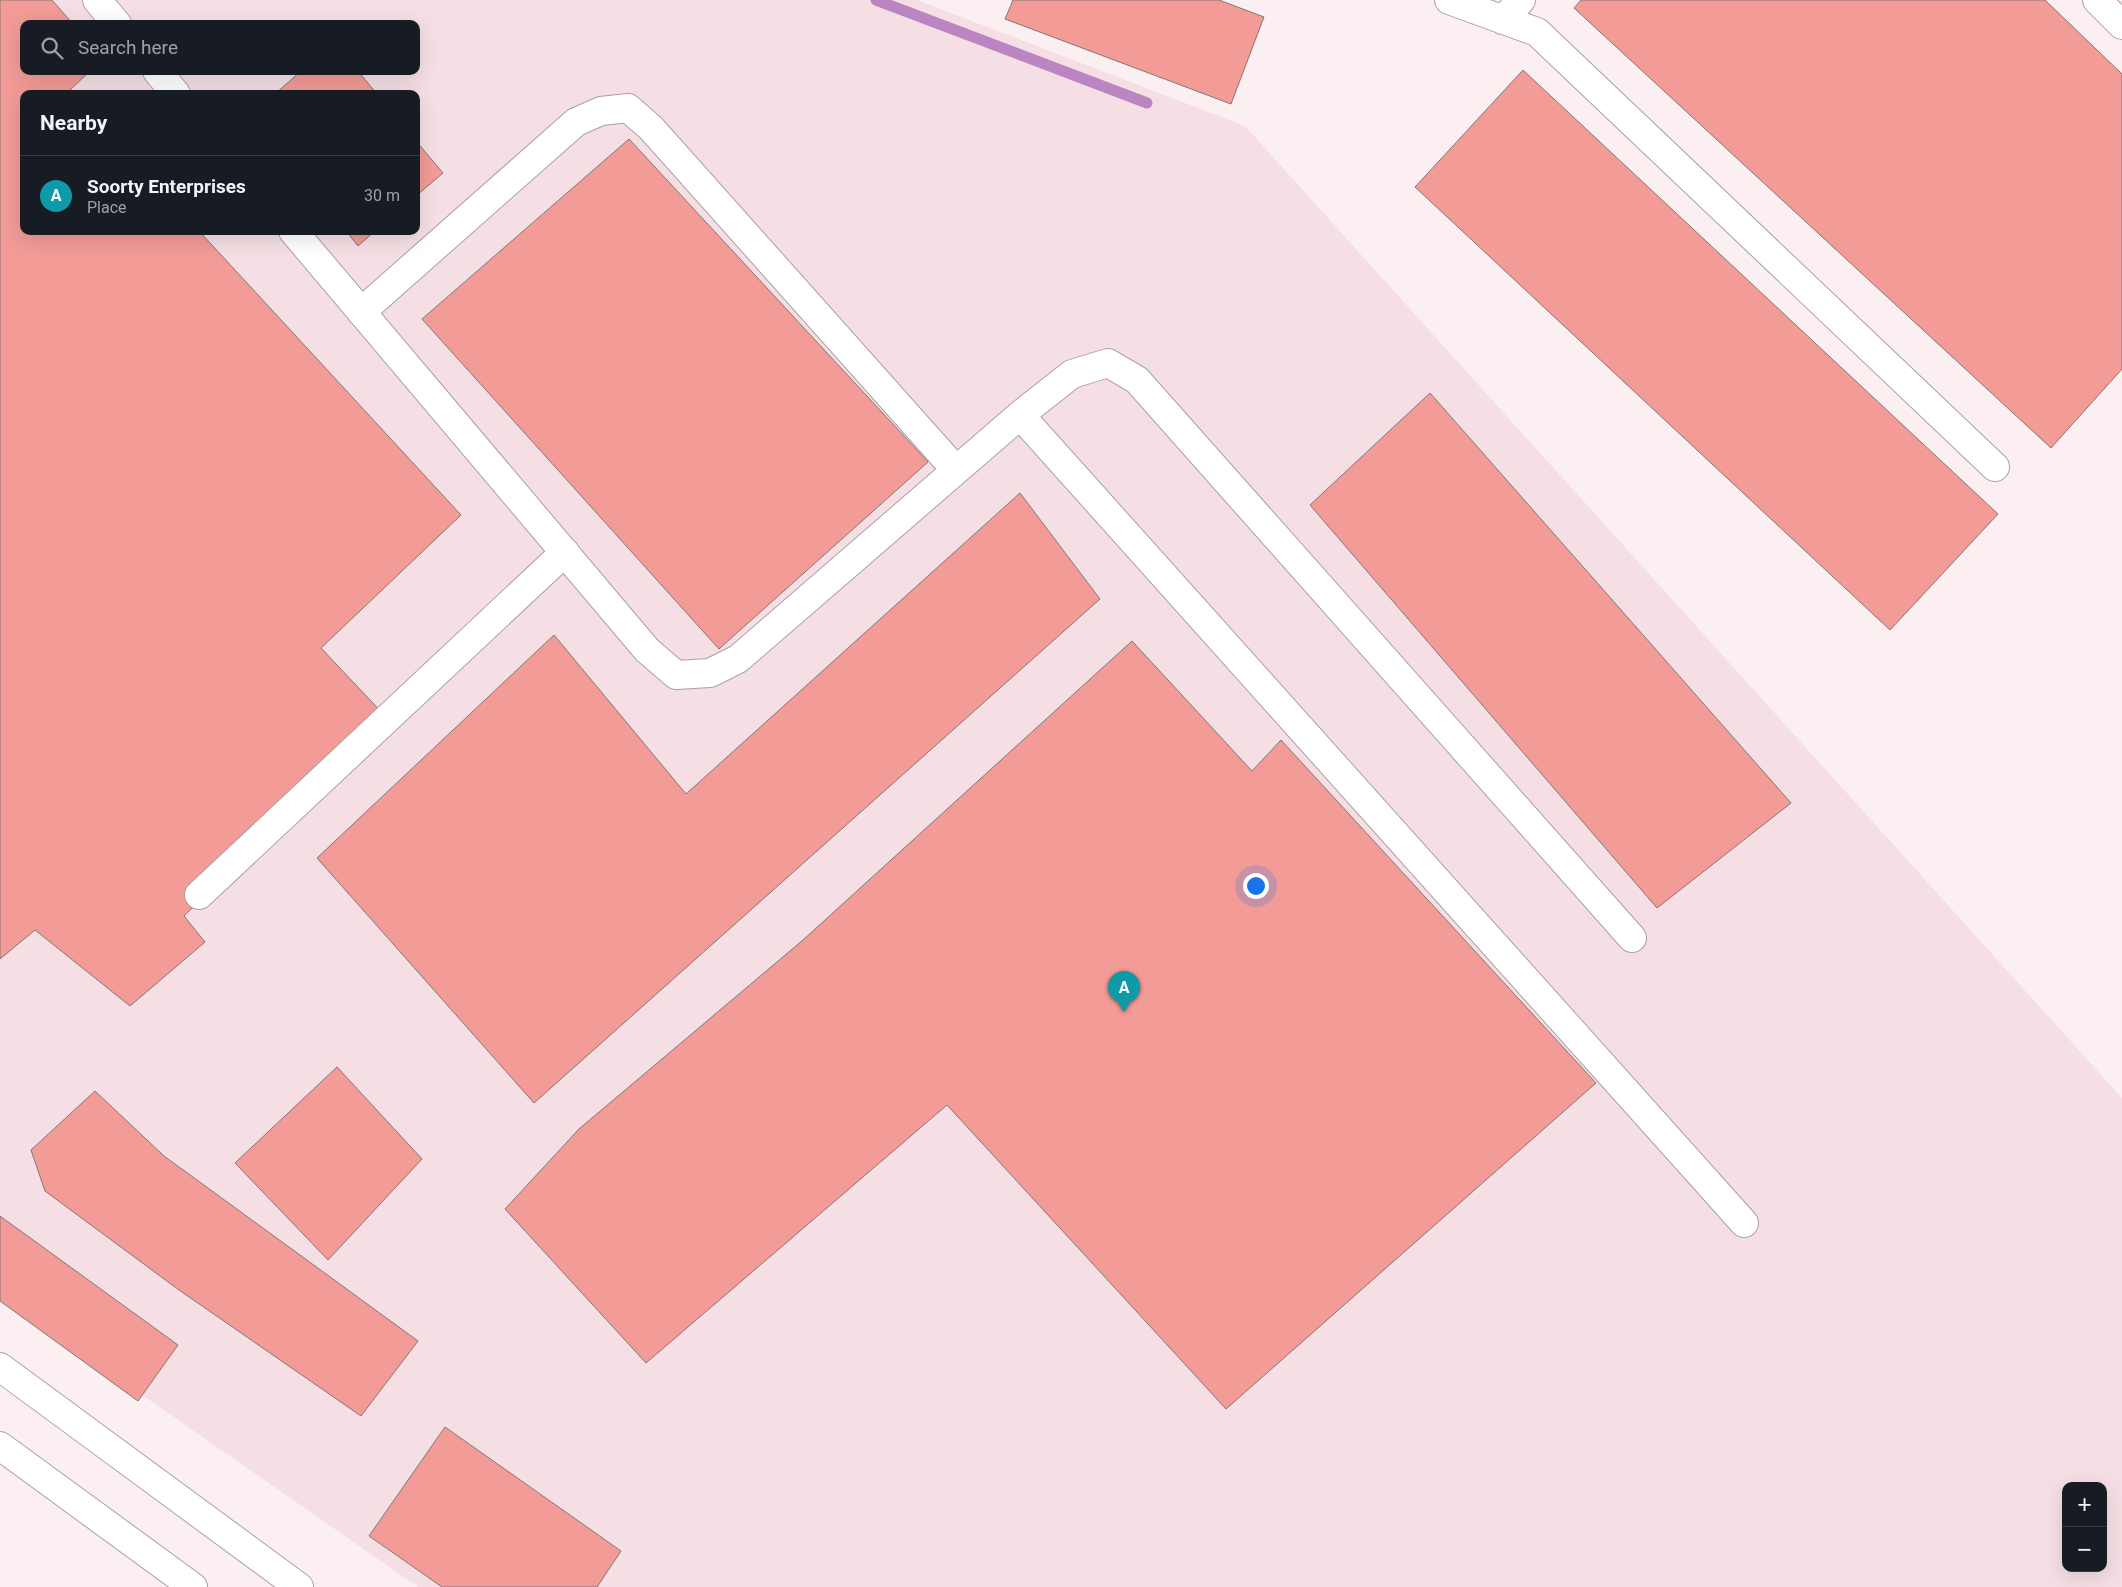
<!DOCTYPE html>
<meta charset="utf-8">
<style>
:root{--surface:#171b24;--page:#20242c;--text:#f1f3f6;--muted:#9ea1a6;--line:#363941;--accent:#7d7010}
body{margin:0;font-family:Roboto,sans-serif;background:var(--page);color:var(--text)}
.controls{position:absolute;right:15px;bottom:15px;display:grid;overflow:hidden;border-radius:10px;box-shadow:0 5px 20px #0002}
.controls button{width:45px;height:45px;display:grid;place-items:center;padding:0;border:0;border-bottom:1px solid var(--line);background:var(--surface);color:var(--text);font:25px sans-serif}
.you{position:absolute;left:1255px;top:885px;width:18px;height:18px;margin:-12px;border:4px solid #fff;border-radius:50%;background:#1a73e8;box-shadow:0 0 0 8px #1a73e833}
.badge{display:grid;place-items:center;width:32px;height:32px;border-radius:50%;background:var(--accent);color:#fff;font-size:16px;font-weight:700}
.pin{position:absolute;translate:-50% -41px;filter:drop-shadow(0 1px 2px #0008)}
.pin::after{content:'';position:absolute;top:26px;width:18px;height:15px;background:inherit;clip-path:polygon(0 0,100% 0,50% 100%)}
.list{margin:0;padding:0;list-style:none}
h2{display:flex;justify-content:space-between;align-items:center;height:65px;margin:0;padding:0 20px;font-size:21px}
h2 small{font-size:16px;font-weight:400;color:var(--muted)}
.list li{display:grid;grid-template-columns:32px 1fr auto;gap:15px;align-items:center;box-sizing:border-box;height:80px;padding:0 20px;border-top:1px solid var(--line)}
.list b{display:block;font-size:19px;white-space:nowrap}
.list p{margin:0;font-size:16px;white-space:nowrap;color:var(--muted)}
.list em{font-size:16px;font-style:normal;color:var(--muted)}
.icon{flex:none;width:28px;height:28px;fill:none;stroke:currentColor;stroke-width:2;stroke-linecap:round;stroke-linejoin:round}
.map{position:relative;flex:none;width:2122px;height:1587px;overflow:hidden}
.search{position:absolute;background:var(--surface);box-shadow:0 5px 20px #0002;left:20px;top:20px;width:400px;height:55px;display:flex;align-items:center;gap:12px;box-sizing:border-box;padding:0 18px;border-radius:10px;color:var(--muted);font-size:19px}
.panel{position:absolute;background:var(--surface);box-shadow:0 5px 20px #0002;left:20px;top:90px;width:400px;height:145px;border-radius:10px}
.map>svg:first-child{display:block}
</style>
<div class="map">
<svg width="2122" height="1587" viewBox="0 0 2122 1587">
<rect width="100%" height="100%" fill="#fceff1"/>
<!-- built -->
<path fill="#f5dfe4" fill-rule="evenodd" d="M0,0H917L1245,126L2122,1098V1587H418L0,1296ZM24,24H416V71H24ZM24,94H416V231H24ZM2066,1486H2103V1568H2066Z"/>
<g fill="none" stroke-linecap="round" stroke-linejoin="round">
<!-- stream -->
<path stroke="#bb85c1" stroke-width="11" d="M876,0L1147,103"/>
</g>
<!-- building -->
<path fill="#f29b97" stroke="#837776" d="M0,0H52L73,24H24V71H90L69,91L72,94H24V231H199L461,515L321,648L387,718L184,916L205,942L130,1006L35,930L0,959Z
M1013,0H1219L1264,17L1231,104L1005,19Z
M1581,0H2045L2122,74V369L2051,448L1574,8Z
M1523,70L1998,514L1890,630L1415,187Z
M301,71H358L377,94H275Z
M629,139L928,462L719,649L422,319Z
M416,141L443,173L416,196Z
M346,231H375L358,246Z
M1430,393L1791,803L1657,908L1310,505Z
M1020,493L1100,599L534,1103L317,858L554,635L686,794Z
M1132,641L1252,771L1281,740L1596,1083L1226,1409L947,1105L646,1363L505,1209L579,1129L803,940Z
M337,1067L422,1159L328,1260L235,1163Z
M95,1091L164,1156L418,1341L361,1416L179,1290L45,1191L31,1150Z
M0,1216L178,1345L138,1401L0,1301Z
M445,1427L621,1551L597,1587H442L369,1536Z"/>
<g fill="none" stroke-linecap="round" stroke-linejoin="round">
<defs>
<path id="minor" d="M97,0L117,24
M1449,0L1537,32L1995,467
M2097,0L2122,25
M1503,20L1521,0
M157,71L176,94
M293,231L647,650L676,675L710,673L738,659L1020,415L1072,374L1108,363L1137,380L1632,938
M361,312L576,122L601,111L628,108L651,128L956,470
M1020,415L1744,1223
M199,895L565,552
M0,1367L299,1587
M0,1446L193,1587"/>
</defs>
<!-- minor casing -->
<use href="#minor" stroke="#aca0a2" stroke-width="30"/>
<!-- minor -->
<use href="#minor" stroke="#fff" stroke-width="28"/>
</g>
</svg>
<div class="controls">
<button>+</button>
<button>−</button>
</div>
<div class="you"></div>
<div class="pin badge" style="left:1124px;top:1012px;background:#0f9aa8">A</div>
<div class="search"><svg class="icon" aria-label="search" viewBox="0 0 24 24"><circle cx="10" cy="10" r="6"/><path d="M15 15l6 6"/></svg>Search here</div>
<section class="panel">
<h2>Nearby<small></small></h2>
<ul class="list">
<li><span class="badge" style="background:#0f9aa8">A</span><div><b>Soorty Enterprises</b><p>Place</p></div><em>30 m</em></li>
</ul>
</section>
</div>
